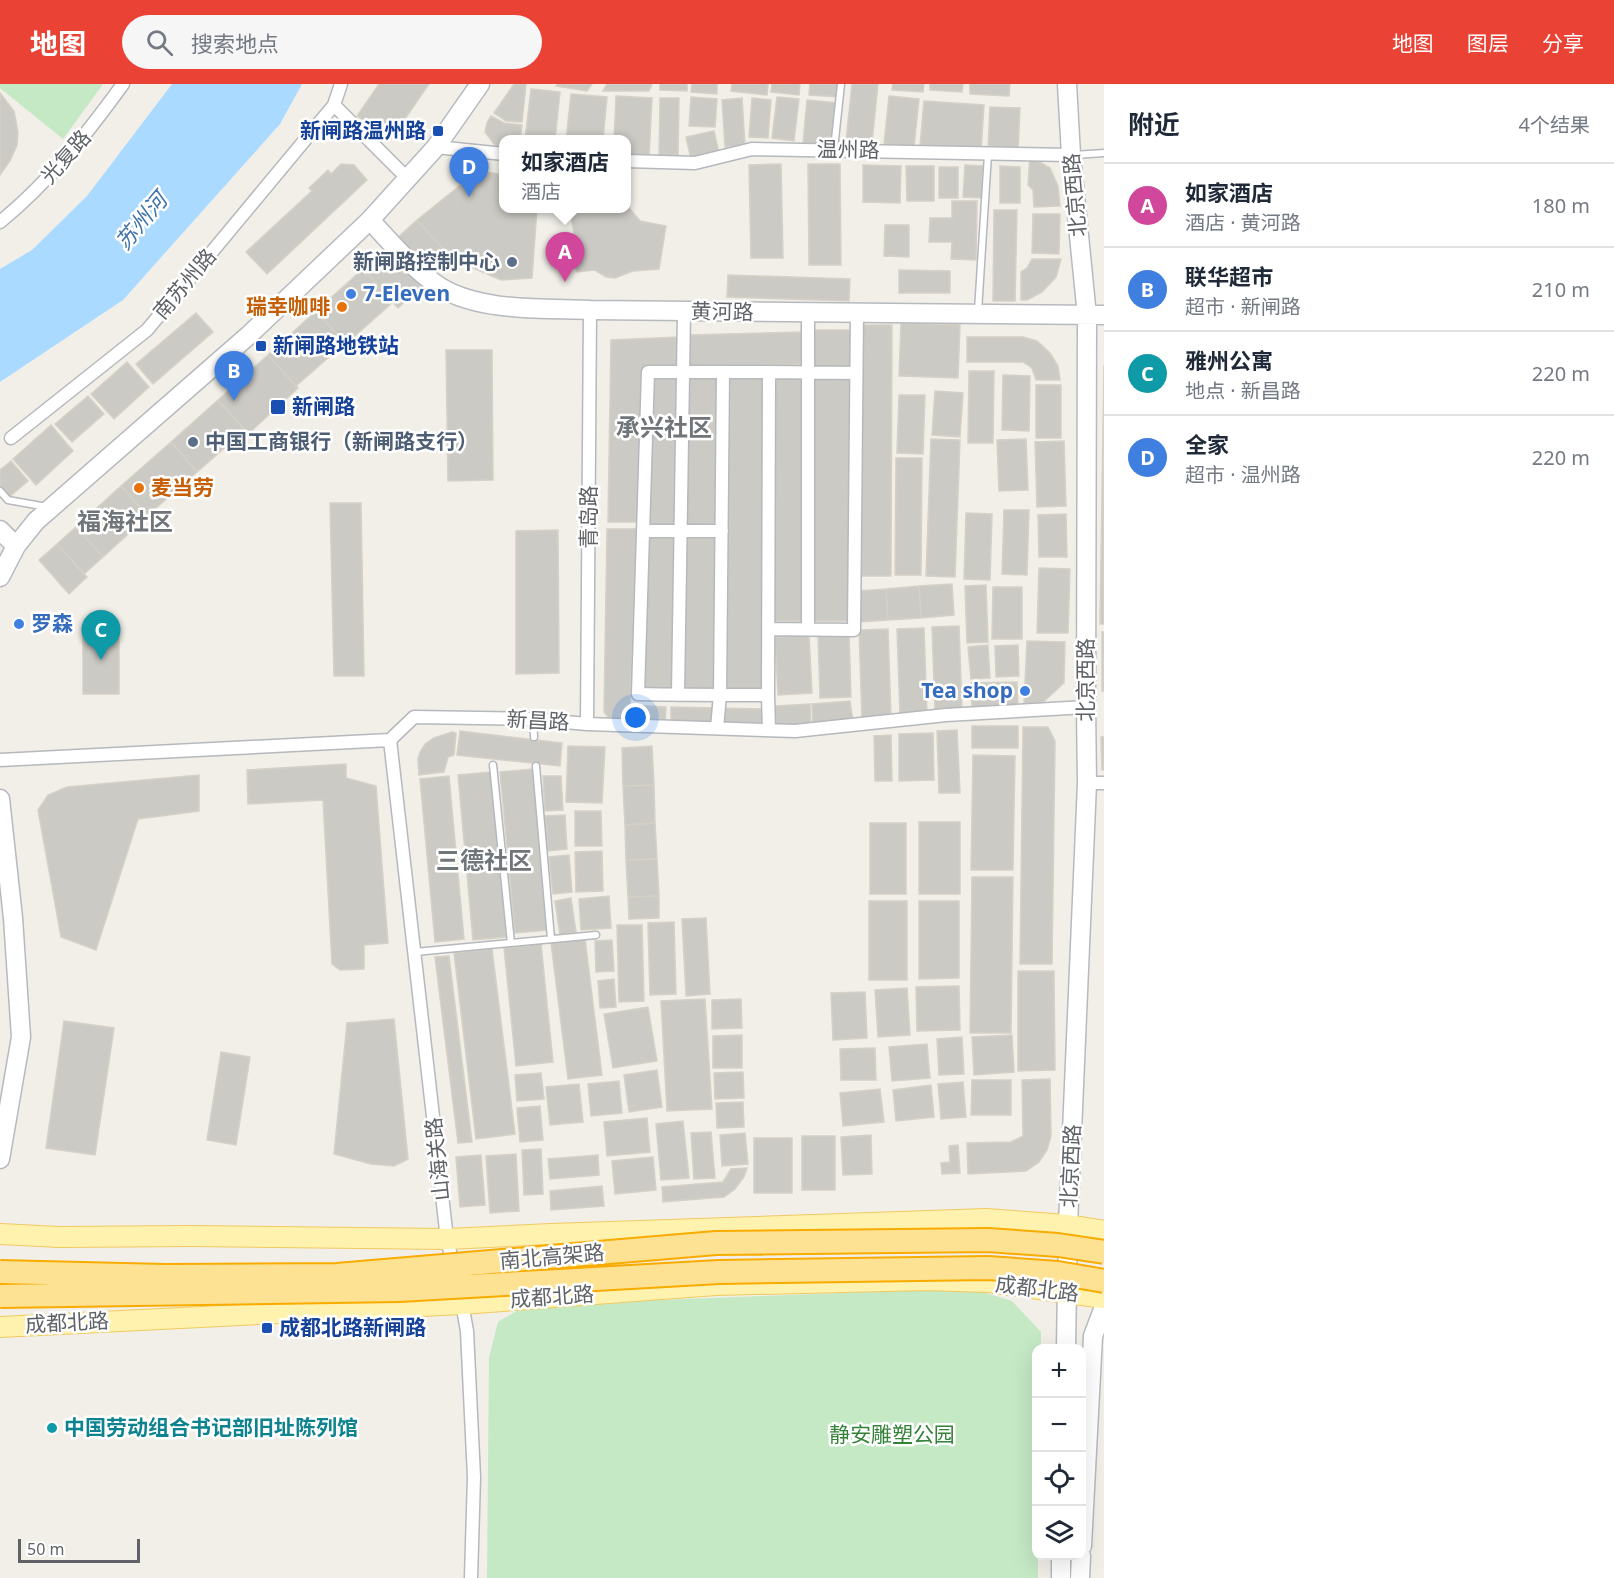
<!DOCTYPE html>
<html lang="zh">
<meta charset="utf-8">
<style>
:root{--surface:#fff;--page:#f6f6f7;--text:#1f2937;--muted:#747a83;--line:#e0e1e3;--accent:#ea4335}
body{margin:0;font-family:"Noto Sans","Noto Sans SC",sans-serif;background:var(--page);color:var(--text)}
.controls{position:absolute;right:18px;bottom:18px;display:grid;overflow:hidden;border-radius:12px;box-shadow:0 6px 24px #0002}
.controls button{width:54px;height:54px;display:grid;place-items:center;padding:0;border:0;border-bottom:2px solid var(--line);background:var(--surface);color:var(--text);font:30px sans-serif}
.scale{position:absolute;left:18px;bottom:15px;width:122px;box-sizing:border-box;padding-left:6px;border:3px solid #5f6368;border-top:0;font-size:16px;line-height:21px;white-space:nowrap;color:#5f6368;-webkit-text-stroke:4px #fff;paint-order:stroke}
.you{position:absolute;left:636px;top:634px;width:21px;height:21px;margin:-15px;border:4px solid #fff;border-radius:50%;background:#1a73e8;box-shadow:0 0 0 9px #1a73e833}
.badge{display:grid;place-items:center;width:39px;height:39px;border-radius:50%;background:var(--accent);color:#fff;font-size:20px;font-weight:700}
.pin{position:absolute;translate:-50% -50px;filter:drop-shadow(0 2px 3px #0008)}
.pin::after{content:'';position:absolute;top:32px;width:21px;height:18px;background:inherit;clip-path:polygon(0 0,100% 0,50% 100%)}
.popup{position:absolute;left:499px;top:51px;width:132px;height:78px;box-sizing:border-box;display:grid;place-content:center;border-radius:12px;background:var(--surface);filter:drop-shadow(0 2px 4px #0005);font-size:20px;white-space:nowrap;color:var(--muted)}
.popup b{font-size:22px;color:var(--text)}
.popup::after{content:'';position:absolute;left:50%;top:100%;margin-left:-12px;border:12px solid transparent;border-top-color:var(--surface)}
.list{margin:0;padding:0;list-style:none}
h2{display:flex;justify-content:space-between;align-items:center;height:78px;margin:0;padding:0 24px;font-size:26px}
h2 small{font-size:20px;font-weight:400;color:var(--muted)}
.list li{display:grid;grid-template-columns:39px 1fr auto;gap:18px;align-items:center;box-sizing:border-box;height:84px;padding:0 24px;border-top:2px solid var(--line)}
.list b{display:block;font-size:22px;white-space:nowrap}
.list p{margin:0;font-size:20px;white-space:nowrap;color:var(--muted)}
.list em{font-size:20px;font-style:normal;color:var(--muted)}
.icon{flex:none;width:33px;height:33px;fill:none;stroke:currentColor;stroke-width:2;stroke-linecap:round;stroke-linejoin:round}
.map{position:relative;flex:none;width:1104px;height:1494px;overflow:hidden}
header{display:flex;align-items:center;gap:36px;box-sizing:border-box;height:84px;padding:0 30px;background:var(--accent);color:#fff}
header strong{font-size:28px}
nav{display:flex;gap:33px;margin-inline-start:auto;font-size:21px}
.search{width:420px;height:54px;background:var(--page);display:flex;align-items:center;gap:15px;box-sizing:border-box;padding:0 21px;border-radius:33px;color:var(--muted);font-size:22px}
main{display:flex}
aside{flex:1;background:var(--surface)}
.map>svg:first-child{display:block}
</style>
<header>
<strong>地图</strong>
<div class="search"><svg class="icon" aria-label="search" viewBox="0 0 24 24"><circle cx="10" cy="10" r="6"/><path d="M15 15l6 6"/></svg>搜索地点</div>
<nav><a>地图</a><a>图层</a><a>分享</a></nav>
</header>
<main>
<div class="map">
<svg width="1104" height="1494" viewBox="0 0 1104 1494">
<rect width="100%" height="100%" fill="#f1efe8"/>
<!-- green -->
<path fill="#c5e8c5" d="M0,0H103L63,55L0,4Z
M969,1204L1012,1217L1041,1248V1264H1036L1038,1494H487L489,1274L498,1238L527,1221Z"/>
<!-- water -->
<path fill="#aadaff" d="M172,0H302L280,40L123,216L0,298V185L32,166L87,112Z"/>
<!-- building -->
<path fill="#cccac5" stroke="#d6d1c6" stroke-width="1.5" d="M379,0H429L391,55L357,32Z
M514,0H526L522,38L506,37L494,29Z
M558,0H592L587,7L556,2Z
M607,0H652L649,7H603Z
M660,0H687V7L660,6Z
M692,0H717V10L691,8Z
M732,0H768L767,11L731,7Z
M772,0H800L799,11L771,8Z
M810,0H840L839,13L809,11Z
M852,0H878L872,59L846,57Z
M893,0H924L923,8L892,6Z
M930,0H963L962,8L930,6Z
M970,0H1010L1009,12L970,10Z
M531,5L560,8L555,56H525Z
M0,9L14,27L18,48L17,61L10,77L0,91Z
M571,10L607,13L603,56H566Z
M616,12L652,14L649,74L626,73V56H614Z
M889,12L919,15L914,63L884,60Z
M691,13L717,15L715,43L689,42Z
M777,13L799,15L794,57L772,54Z
M660,14H679L678,76L659,75Z
M742,14L745,62L725,63L722,16Z
M752,14L771,16L768,54L749,53Z
M807,16L838,19L833,62L803,59Z
M924,17L984,21L981,67L920,62Z
M990,23L1020,24L1018,67L988,65Z
M491,32L504,39L522,41L520,56H504V64L494,60L485,48L487,39Z
M714,47L719,69L691,75L686,53Z
M1030,72L1050,84L1058,102L1060,122L1034,123L1033,106L1028,101Z
M341,80L354,81L367,96L267,190L246,168L312,107L309,104L328,86L331,90Z
M781,80L783,174H751L749,81Z
M808,80H840L841,181H809Z
M863,81L901,82L900,119L863,118Z
M965,81L983,82L982,114L963,113Z
M906,82H934V117H907Z
M1000,82L1020,83V119H1000Z
M939,83H958V114H939Z
M478,87L504,91V124H537L532,194L501,196L452,175L417,136Z
M952,117H977L976,176L951,175L952,158H929L930,134H952Z
M626,120L640,137L666,142L659,185L633,187L615,194L606,193L595,186L577,188L567,161L574,150L570,126L626,124Z
M994,126H1017L1015,217H993Z
M1033,130H1060L1059,170L1032,169Z
M417,136L452,175L398,224L363,185Z
M885,141H909V173L884,172Z
M1032,175H1061L1056,193L1042,208L1027,216H1021V188L1027,184Z
M363,185L393,218L346,260L316,227Z
M899,186L950,187V209H899Z
M728,191L850,195L849,217L727,213Z
M316,227L345,259L296,302L268,271Z
M196,229L213,248L153,300L136,280Z
M901,239L960,241L958,294L899,292Z
M861,241H892L891,492H860Z
M814,246H854V286L813,287Z
M805,248L807,280L688,282L689,251Z
M678,253V282L644,284L639,438H608L611,256Z
M967,253H1023L1037,257L1050,269L1058,282L1060,296H1036L1032,284L1023,278H967Z
M446,266H492L493,396L448,397Z
M268,271L298,304L248,350L218,316Z
M127,278L149,303L114,335L91,310Z
M1104,281V540H1100Z
M969,287H994L993,359H968Z
M1003,291L1030,292L1029,347L1002,346Z
M649,292H680L679,442H648Z
M776,292H805V537H773Z
M686,293H718L717,441H686Z
M730,293H765L763,605H727Z
M813,295H851L850,537H812Z
M1036,301H1061V354H1036Z
M935,307L963,309L960,353L932,351Z
M899,311H925L923,370L897,369Z
M88,312L104,330L72,358L55,340Z
M218,316L245,346L197,388L171,358Z
M51,341L73,367L36,401L13,375Z
M931,355L960,356L955,493L926,492Z
M1026,355L1028,406L999,407L997,356Z
M1064,357L1066,422L1037,423L1035,358Z
M171,358L197,388L147,432L121,402Z
M896,374H922L921,491H895Z
M11,377L28,397L8,414L0,404V386Z
M121,402L148,432L103,473L76,443Z
M330,419H361L364,592H334Z
M1004,426H1029L1027,491L1002,490Z
M966,429L992,430L990,496L964,495Z
M1066,430L1067,473H1039L1038,431Z
M76,443L103,473L84,490L57,460Z
M607,445H637L630,621L666,623L665,641L613,639L604,628Z
M558,446L559,589L516,590V447Z
M644,453H676V604H644Z
M683,454H715V607L683,606Z
M57,460L87,493L69,510L39,476Z
M1039,484L1070,485L1068,549H1037Z
M952,500L954,531L921,534L919,502Z
M986,501L988,558L967,559L965,502Z
M919,502L921,534L888,536L886,505Z
M993,503H1022V555H992Z
M886,505L888,536L859,538L857,507Z
M83,542H119V610H83Z
M959,542L962,626L935,627L932,543Z
M924,544L927,630L900,631L897,545Z
M888,545L891,633L862,635L859,546Z
M1102,548H1104V607H1102Z
M849,549L851,613L820,614L818,551Z
M809,551L812,609L778,611L775,553Z
M1027,557L1065,558L1064,599L1041,620H1024Z
M988,561L990,594L971,595L968,563Z
M1018,561L1019,592L996,593L995,562Z
M1017,598L1018,623H972L971,599Z
M850,617L853,637L813,642L812,620Z
M810,620L811,643L776,644L775,622Z
M671,623L767,625L768,642L671,641Z
M972,642H1018V664H972Z
M1023,643H1048L1055,657L1052,880H1020Z
M957,646L960,709H939L937,647Z
M460,647L562,659L560,682L457,671Z
M452,648L456,649L454,671L448,673L444,688L419,691L418,675L420,668L425,660L434,654Z
M933,649L934,696L899,697V650Z
M891,651L892,697H875L874,652Z
M1101,653H1104V686H1102Z
M568,662L605,663L602,719L566,718Z
M652,662L654,701L623,702L622,664Z
M973,671L1015,672L1013,786H971Z
M346,680V694L376,702L388,859L364,861V885L340,886L332,880L323,716L248,720L247,686Z
M533,685L548,846L515,849L500,688Z
M491,688L507,853L473,856L458,691Z
M199,691V727L138,735L96,866L61,853L38,726L48,711L67,703Z
M449,692L464,855L435,858L420,695Z
M543,692H561L563,726L545,727Z
M654,701L655,739L625,741L623,702Z
M575,727H601L602,762H575Z
M565,731L567,765L548,767L545,732Z
M919,738H960V810H919Z
M655,739L657,775L626,776L625,741Z
M870,739H906V810H870Z
M602,767L603,807L576,808L575,768Z
M569,771L572,808L553,810L549,773Z
M657,775L659,812L628,813L626,776Z
M972,793H1013L1011,949H970Z
M609,812L611,844L581,846L579,815Z
M659,812V834L629,835L628,813Z
M571,814L576,848L560,851L555,817Z
M869,817H907V896H869Z
M919,817H959V894L919,895Z
M706,834L710,910L686,912L682,835Z
M674,838L676,910L650,911L648,839Z
M617,841H642L644,917L619,918Z
M585,855L602,991L568,995L551,859Z
M612,856L614,887L596,888L595,857Z
M541,860L553,978L516,982L504,864Z
M492,865L515,1050L476,1055L454,869Z
M449,872L472,1058L458,1059L435,873Z
M1018,887H1054L1055,986L1018,987Z
M614,895L616,923L600,924L598,897Z
M959,902L960,946L917,947L916,903Z
M907,904L910,951L878,953L875,906Z
M865,908L867,954L833,956L831,909Z
M705,915L712,1025L667,1027L661,917Z
M741,915L742,944L712,945V916Z
M648,923L657,977L613,984L604,930Z
M394,935L408,1075L394,1082L371,1080L334,1070L347,939Z
M64,937L114,944L95,1071L46,1064Z
M742,951V984H713V952Z
M1012,951L1014,988L974,991L972,953Z
M962,953L964,990L939,991L937,955Z
M927,960L930,994L892,997L889,963Z
M875,964L876,996H841L840,965Z
M221,968L250,973L236,1061L207,1056Z
M657,986L662,1023L629,1028L624,991Z
M743,988L744,1014L715,1015L714,989Z
M541,989L544,1015L517,1017L515,991Z
M1050,995L1051,1052L1047,1066L1039,1078L1026,1087L968,1090L967,1059L1011,1058L1023,1052L1022,996Z
M972,996H1011V1031H971Z
M619,997L622,1029L591,1032L588,1000Z
M963,998L966,1033L941,1035L938,1000Z
M579,1000L583,1038L550,1041L546,1003Z
M931,1001L934,1033L896,1037L893,1006Z
M880,1005L884,1038L843,1042L840,1009Z
M743,1018L744,1043L717,1044L716,1019Z
M540,1022L543,1056L520,1058L517,1024Z
M647,1034L650,1068L607,1072L604,1038Z
M683,1037L689,1094L661,1096L656,1040Z
M711,1048L715,1094L694,1095L691,1049Z
M745,1049L748,1080L722,1082L720,1051Z
M871,1051L872,1090L843,1091L841,1053Z
M802,1052H835V1106H802Z
M754,1054H792V1109H754Z
M958,1061L960,1089L942,1090L941,1079L950,1078L949,1062Z
M541,1065L543,1110L524,1111L522,1066Z
M516,1070L519,1127L490,1129L486,1072Z
M481,1071L485,1121L460,1123L456,1073Z
M598,1071L599,1091L550,1095L548,1075Z
M653,1073L656,1106L615,1110L612,1077Z
M747,1084L744,1093L735,1105L724,1113L663,1118L662,1103L723,1098L731,1085Z
M602,1102L604,1122L551,1126L550,1107Z"/>
<g fill="none" stroke-linecap="round" stroke-linejoin="round">
<defs>
<path id="lane" d="M834,65L841,0
M1074,71L1104,69
M978,227L988,70
M0,407L8,416L47,423
M533,635L534,653
M493,681L511,859
M536,682L551,855
M415,868L596,851"/>
<path id="street" d="M334,21L408,95
M436,63L504,70
M626,77L695,79L752,65L1071,71
M0,138C49,98 86,51 123,0
M808,229V545
M769,288L856,289
M11,354L147,246L334,21L341,0
M643,447H722
M768,545L854,546L857,229
M678,611L684,227
M768,611L769,646
M587,640L590,226
M717,644L720,611L723,288H648L638,610C681,611 725,611 768,611L769,288H723
M390,656L447,1155L454,1185
M0,676L390,656L414,633L533,635L587,640L795,647L946,631L1086,623
M1087,699H1104
M461,1214L467,1247L474,1393L471,1494"/>
<path id="secondary" d="M370,136C392,160 413,185 440,203C480,228 545,224 590,226L1104,231
M0,446L16,462
M0,493L16,462L36,437L249,251L370,136L436,63L480,0
M0,715L13,834L21,953L0,1075
M1066,1264L1068,1141L1087,699L1086,623L1087,232L1071,71L1067,0
M1082,1462L1093,1252L1104,1223
M1061,1494V1472
M1080,1494L1081,1472"/>
<path id="primary" d="M0,1150L59,1153L191,1152L447,1155L551,1150L986,1135L1068,1141L1104,1147
M0,1243L462,1220L716,1201L927,1196L988,1198L1104,1214"/>
</defs>
<!-- lane casing -->
<use href="#lane" stroke="#b5b8bc" stroke-width="9"/>
<!-- street casing -->
<use href="#street" stroke="#b5b8bc" stroke-width="15"/>
<!-- secondary casing -->
<use href="#secondary" stroke="#b6babf" stroke-width="21"/>
<!-- primary casing -->
<use href="#primary" stroke="#f2c960" stroke-width="22"/>
<!-- lane -->
<use href="#lane" stroke="#fff" stroke-width="6"/>
<!-- street -->
<use href="#street" stroke="#fff" stroke-width="12"/>
<!-- secondary -->
<use href="#secondary" stroke="#fff" stroke-width="18"/>
<!-- primary -->
<use href="#primary" stroke="#fff2af" stroke-width="20"/>
<defs>
<path id="highway-bridge" d="M0,1188L165,1192L337,1191L716,1159L988,1156L1058,1161L1104,1168
M0,1212L399,1206L719,1188L988,1184L1058,1189L1104,1197"/>
</defs>
<!-- highway-bridge casing -->
<use href="#highway-bridge" stroke="#f9ab00" stroke-width="26" stroke-linecap="butt"/>
<!-- highway-bridge -->
<use href="#highway-bridge" stroke="#fde293" stroke-width="22"/>
</g>
<!-- markers -->
<g fill="#1a4fb4" stroke="#fff" stroke-width="2">
<rect x="432" y="41" width="12" height="12" rx="3"/>
<rect x="255" y="256" width="12" height="12" rx="3"/>
<rect x="270" y="315" width="16" height="16" rx="3"/>
<rect x="261" y="1238" width="12" height="12" rx="3"/>
</g>
<g fill="#5c6f8a" stroke="#fff" stroke-width="2">
<circle cx="512" cy="178" r="6"/>
<circle cx="193" cy="358" r="6"/>
</g>
<g fill="#3f7fe0" stroke="#fff" stroke-width="2">
<circle cx="351" cy="210" r="6"/>
<circle cx="19" cy="540" r="6"/>
<circle cx="1025" cy="607" r="6"/>
</g>
<g fill="#e8710a" stroke="#fff" stroke-width="2">
<circle cx="342" cy="223" r="6"/>
<circle cx="139" cy="404" r="6"/>
</g>
<circle fill="#0f9aa8" stroke="#fff" stroke-width="2" cx="52" cy="1344" r="6"/>
<g text-anchor="middle" stroke-width="5" stroke-linejoin="round" paint-order="stroke">
<!-- transit labels -->
<g font-size="21" font-weight="bold" fill="#164399" stroke="#fff" text-anchor="start">
<text x="426" y="54" text-anchor="end">新闸路温州路</text>
<text x="273" y="269">新闸路地铁站</text>
<text x="292" y="330">新闸路</text>
<text x="279" y="1251">成都北路新闸路</text>
</g>
<!-- street labels -->
<g font-size="21" fill="#5f6368" stroke="#fff">
<text transform="translate(848 66) rotate(1)" y="7">温州路</text>
<text transform="translate(66 73) rotate(-49)" y="7">光复路</text>
<text transform="translate(1075 111) rotate(-95)" y="7">北京西路</text>
<text transform="translate(185 200) rotate(-50)" y="7">南苏州路</text>
<text transform="translate(722 228) rotate(1)" y="7">黄河路</text>
<text transform="translate(589 433) rotate(-90)" y="7">青岛路</text>
<text transform="translate(1086 596) rotate(-90)" y="7">北京西路</text>
<text transform="translate(538 637) rotate(3)" y="7">新昌路</text>
<text transform="translate(438 1075) rotate(-96)" y="7">山海关路</text>
<text transform="translate(1071 1082) rotate(-87)" y="7">北京西路</text>
<text transform="translate(552 1173) rotate(-5)" y="7">南北高架路</text>
<text transform="translate(1037 1205) rotate(7)" y="7">成都北路</text>
<text transform="translate(552 1213) rotate(-4)" y="7">成都北路</text>
<text transform="translate(67 1239) rotate(-3)" y="7">成都北路</text>
</g>
<!-- service labels -->
<g font-size="21" font-weight="bold" fill="#4e5e75" stroke="#fff" text-anchor="end">
<text x="500" y="185">新闸路控制中心</text>
<text x="205" y="365" text-anchor="start">中国工商银行（新闸路支行）</text>
</g>
<!-- shop labels -->
<g font-size="21" font-weight="bold" fill="#366cbe" stroke="#fff" text-anchor="start">
<text x="363" y="217">7-Eleven</text>
<text x="31" y="547">罗森</text>
<text x="1013" y="614" text-anchor="end">Tea shop</text>
</g>
<!-- food labels -->
<g font-size="21" font-weight="bold" fill="#c56008" stroke="#fff" text-anchor="end">
<text x="330" y="230">瑞幸咖啡</text>
<text x="151" y="411" text-anchor="start">麦当劳</text>
</g>
<!-- culture labels -->
<g font-size="21" font-weight="bold" fill="#0d838f" stroke="#fff" text-anchor="start">
<text x="64" y="1351">中国劳动组合书记部旧址陈列馆</text>
</g>
<!-- park labels -->
<g font-size="21" fill="#348238" stroke="#fff">
<text x="892" y="1358">静安雕塑公园</text>
</g>
<!-- water labels -->
<g font-size="22" font-style="italic" fill="#4174aa" stroke="#fff">
<text transform="translate(141 137) rotate(-50)" y="8">苏州河</text>
</g>
<!-- quarter labels -->
<g font-size="24" font-weight="bold" fill="#70757a" stroke="#fff">
<text x="664" y="352">承兴社区</text>
<text x="125" y="446">福海社区</text>
<text x="484" y="785">三德社区</text>
</g>
</g>
</svg>
<div class="controls">
<button>+</button>
<button>−</button>
<button><svg class="icon" aria-label="locate" viewBox="0 0 24 24"><circle cx="12" cy="12" r="6"/><path d="M12 2v4M12 18v4M2 12h4M18 12h4"/></svg></button>
<button><svg class="icon" aria-label="layers" viewBox="0 0 24 24"><path d="M12 4l9 5-9 5-9-5zM3 14l9 5 9-5"/></svg></button>
</div>
<div class="scale">50 m</div>
<div class="you"></div>
<div class="pin badge" style="left:565px;top:198px;background:#d1479c">A</div>
<div class="popup"><b>如家酒店</b>酒店</div>
<div class="pin badge" style="left:234px;top:317px;background:#3f7fe0">B</div>
<div class="pin badge" style="left:101px;top:576px;background:#0f9aa8">C</div>
<div class="pin badge" style="left:469px;top:113px;background:#3f7fe0">D</div>
</div>
<aside>
<h2>附近<small>4个结果</small></h2>
<ul class="list">
<li><span class="badge" style="background:#d1479c">A</span><div><b>如家酒店</b><p>酒店 · 黄河路</p></div><em>180 m</em></li>
<li><span class="badge" style="background:#3f7fe0">B</span><div><b>联华超市</b><p>超市 · 新闸路</p></div><em>210 m</em></li>
<li><span class="badge" style="background:#0f9aa8">C</span><div><b>雅州公寓</b><p>地点 · 新昌路</p></div><em>220 m</em></li>
<li><span class="badge" style="background:#3f7fe0">D</span><div><b>全家</b><p>超市 · 温州路</p></div><em>220 m</em></li>
</ul>
</aside>
</main>
